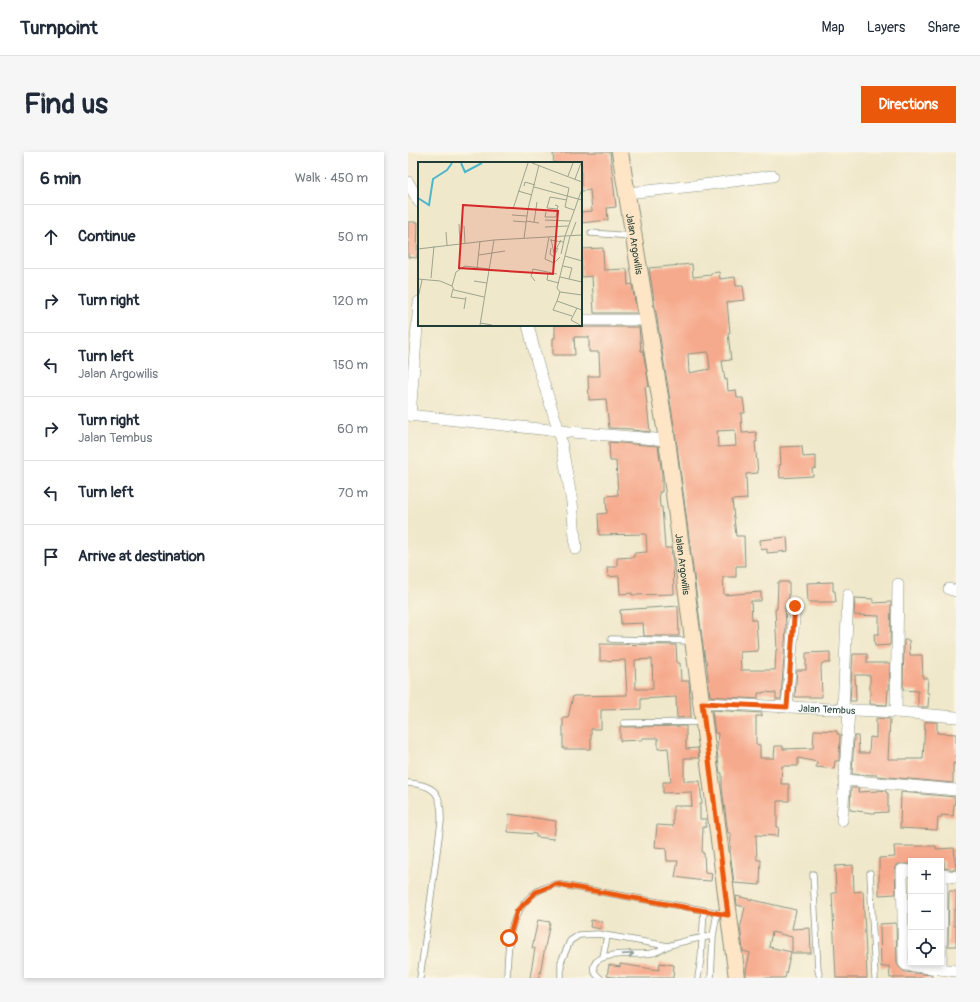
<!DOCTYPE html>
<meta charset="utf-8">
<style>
:root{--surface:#fff;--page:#f6f6f7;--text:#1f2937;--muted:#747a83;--line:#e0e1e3;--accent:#ea580c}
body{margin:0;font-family:Pangolin,sans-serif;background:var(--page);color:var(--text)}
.controls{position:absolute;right:12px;bottom:12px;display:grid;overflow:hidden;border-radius:0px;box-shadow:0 2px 6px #0003}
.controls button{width:36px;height:36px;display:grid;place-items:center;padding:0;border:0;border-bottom:1px solid var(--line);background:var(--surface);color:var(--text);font:20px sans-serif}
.stop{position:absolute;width:12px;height:12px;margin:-9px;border:3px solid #ea580c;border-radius:50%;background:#fff}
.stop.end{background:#ea580c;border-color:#fff;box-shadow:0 1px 4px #0008}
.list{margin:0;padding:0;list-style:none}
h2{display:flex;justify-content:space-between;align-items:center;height:52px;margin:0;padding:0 16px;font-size:17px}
h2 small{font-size:13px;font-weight:400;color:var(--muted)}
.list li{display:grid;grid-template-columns:26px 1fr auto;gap:12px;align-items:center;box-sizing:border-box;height:64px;padding:0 16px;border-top:1px solid var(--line)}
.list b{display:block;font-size:15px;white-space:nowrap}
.list p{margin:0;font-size:13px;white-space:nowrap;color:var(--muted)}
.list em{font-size:13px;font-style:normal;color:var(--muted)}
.icon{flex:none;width:22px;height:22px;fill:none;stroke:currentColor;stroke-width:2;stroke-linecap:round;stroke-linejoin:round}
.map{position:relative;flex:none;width:548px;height:826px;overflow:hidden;border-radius:0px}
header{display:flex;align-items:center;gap:24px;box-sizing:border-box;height:56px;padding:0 20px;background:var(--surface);border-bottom:1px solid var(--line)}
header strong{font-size:19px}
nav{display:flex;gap:22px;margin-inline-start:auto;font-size:14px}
.intro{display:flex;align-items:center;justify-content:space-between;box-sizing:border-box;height:96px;padding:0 24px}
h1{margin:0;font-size:28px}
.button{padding:10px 18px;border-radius:0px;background:var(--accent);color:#fff;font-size:14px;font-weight:700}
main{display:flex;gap:24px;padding:0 24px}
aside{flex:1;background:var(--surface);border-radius:0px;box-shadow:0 2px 6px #0003}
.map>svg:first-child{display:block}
</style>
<header>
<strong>Turnpoint</strong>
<nav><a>Map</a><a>Layers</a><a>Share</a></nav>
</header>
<div class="intro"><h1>Find us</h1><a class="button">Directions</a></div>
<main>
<aside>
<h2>6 min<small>Walk · 450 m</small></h2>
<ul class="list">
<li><svg class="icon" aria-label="ahead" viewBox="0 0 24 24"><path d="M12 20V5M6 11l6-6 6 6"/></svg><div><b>Continue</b></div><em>50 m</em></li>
<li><svg class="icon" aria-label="right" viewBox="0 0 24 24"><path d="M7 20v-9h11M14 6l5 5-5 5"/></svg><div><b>Turn right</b></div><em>120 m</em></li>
<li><svg class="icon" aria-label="left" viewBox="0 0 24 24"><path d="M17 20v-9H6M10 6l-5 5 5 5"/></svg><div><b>Turn left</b><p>Jalan Argowilis</p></div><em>150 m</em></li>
<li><svg class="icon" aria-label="right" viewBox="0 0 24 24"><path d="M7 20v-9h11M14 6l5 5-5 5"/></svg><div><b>Turn right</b><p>Jalan Tembus</p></div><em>60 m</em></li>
<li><svg class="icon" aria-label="left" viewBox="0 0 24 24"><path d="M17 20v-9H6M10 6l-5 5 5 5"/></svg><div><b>Turn left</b></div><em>70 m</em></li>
<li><svg class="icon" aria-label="arrive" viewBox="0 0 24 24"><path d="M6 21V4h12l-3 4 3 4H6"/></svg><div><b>Arrive at destination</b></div></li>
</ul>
</aside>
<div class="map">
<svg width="548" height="826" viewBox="0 0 548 826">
<rect width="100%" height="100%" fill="#fcf5e5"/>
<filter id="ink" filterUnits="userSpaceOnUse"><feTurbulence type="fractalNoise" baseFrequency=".025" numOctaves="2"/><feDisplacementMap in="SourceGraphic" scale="8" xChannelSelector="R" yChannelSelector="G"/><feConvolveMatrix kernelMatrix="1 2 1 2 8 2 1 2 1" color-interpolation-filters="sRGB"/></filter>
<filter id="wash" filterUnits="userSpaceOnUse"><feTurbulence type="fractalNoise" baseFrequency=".012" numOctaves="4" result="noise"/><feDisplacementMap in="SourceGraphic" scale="16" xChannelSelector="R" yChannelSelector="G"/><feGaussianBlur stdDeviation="0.9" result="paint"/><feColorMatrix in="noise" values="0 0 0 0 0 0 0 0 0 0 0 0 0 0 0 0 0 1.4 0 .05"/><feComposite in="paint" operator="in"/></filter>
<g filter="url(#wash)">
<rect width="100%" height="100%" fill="#f0e8cb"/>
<g id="blocks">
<!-- building -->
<path fill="#f6aa8d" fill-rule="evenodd" d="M160,0H202L208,55L199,56L200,68L173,71V60L184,59L182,38L173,39V11H146L145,2Z
M0,70H10L9,106L0,105Z
M195,96L196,118L219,117L220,133L224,132L229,161H186L184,124L174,125L173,97Z
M284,112L285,125L303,123V121L311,120L312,127L327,125L328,134H335L337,148L319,150L322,181H320L323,208L314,209L317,228L319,227L320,239L328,238L329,246H335L337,261H333L334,281L348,280L349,290H347L350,321L338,322L339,347L324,348L328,384H336L337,414H328V425H315L316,443L353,440V449H343L344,468H348L350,499L332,500L333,518H367L368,498H369L367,457H369L370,430H381V452L380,455H377L378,476L373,547H368V541L355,540V541H350V547L302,544L298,508H297L268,286L241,116ZM300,200L302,217L281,221L280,202ZM327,278L328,294L310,295L309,279Z
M147,173H168L173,175H231L233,199H235L241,234L237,235L242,280L224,278V277L201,276L198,247L181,248L180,224H192L191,200H181V185H166L167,203H145V186H147Z
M201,290L250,294L254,322V340H251L252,355H254L257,396H263L265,411L266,442L224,443V441L212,442L211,424L200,425L199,415H209V406L226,405V401L239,400L238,382L191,383L190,362L199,361L198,344L210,343L208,309H202Z
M394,294L395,305L408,304V316L404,317L405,324L372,326L371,313H373L372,295Z
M379,385L380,399L359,401V397L353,398L352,388Z
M425,430V439H427L428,450H400L399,431Z
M447,446L465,447V451L483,450L482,493L467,494L466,482H471V464L446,463Z
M270,454L271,484H236L235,471L213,472L212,458Z
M496,488H501L502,503H514L515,526H520L519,541H521L520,555H510V539L495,538Z
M192,492L268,493L269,511H272L273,529H281L283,565L269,566L268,545L233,547V557L193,558V577H183V597H155V566H160L165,544L219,543L217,508L192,509ZM244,507L245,537H228L227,508Z
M422,500V511H414L413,515L414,545H387L389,518H398V501Z
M445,502H459V511H482L481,538H480L479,553L462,552V523H447L448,549H442Z
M304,558L354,561V564H348V592L352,593V606H366L367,594H375V597L405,596L406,578L429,579V582H432L431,609H427L426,617L408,615L409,610L390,606V614H374L373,632H381V649H369V675H371L370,684L348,683L349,708H353L352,733L326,731L322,699L323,681H320L314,636V621H312L309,599L310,581H307Z
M468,566L482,567L480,607H515L517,570H529V581L548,582V612L545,611V631L469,624V623L444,622L446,584H450L451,601H461L462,585L468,586Z
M212,574L216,575L278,574V597L290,596L291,606H276V629H292L294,652H292V667H298V675H295L294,701H296L297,720L304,721L303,729L288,728L267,725L270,709H259L258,696L247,695L249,673L265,674V654H284L283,640L255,641V630H263L260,596L250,597V586H234V588L212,589Z
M443,636H451L450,640L470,639V638L478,639V641H480V660L464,661L442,658Z
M493,640L547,645L545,664L533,663V666H530L529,678L492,676Z
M101,662L148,669L146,687L128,685V682L100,680Z
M486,694H528V697L546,696L548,718L536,716V709H503V712H491L488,714L487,718L488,742L471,743V706L487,705Z
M445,713L446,740L455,739L459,826H428L424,741H428L427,714Z
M541,739H548V758H546V774H548V794H540Z
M328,744L388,758L384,777L402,776L403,801H384V785L364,780L361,795L383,800L377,826H343L338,825V819L342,801L335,799L332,773H333L337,755L329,753Z
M130,768L142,770L131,826H122L127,796H124Z
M183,768L194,770L193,777L182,775Z
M488,771L489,811L491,815L497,820L524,823V826H482L481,814L473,815L472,772Z
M252,811L266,813L265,826H213L199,824L201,813L212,815V812L251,818Z"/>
</g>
</g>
<g filter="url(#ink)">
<use href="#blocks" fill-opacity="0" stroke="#889280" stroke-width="1"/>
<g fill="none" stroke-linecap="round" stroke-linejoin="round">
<defs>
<path id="lane" d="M183,81L224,84
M203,487L283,489
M216,571L294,570
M0,631C28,633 34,642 33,670L12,826
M462,721L467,826
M405,722L410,818L412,826
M195,805L199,784
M99,826C100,794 99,761 128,740C134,736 142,734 148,732L318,762
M153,826V810L162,789L171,783L190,782L260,794
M192,826C188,823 184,819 186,813C192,798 230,804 244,801C250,800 255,796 260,794C274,789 291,786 305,784
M290,826L293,806L296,759
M303,826L305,784L309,761"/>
<g id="street">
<path d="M0,30L11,50"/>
<path d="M219,41L295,33L365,24"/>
<path d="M173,168H240"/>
<path d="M120,173L129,210L151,279L164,350L168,397"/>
<path d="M0,263L151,279L259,288"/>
<path d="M2,263L11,150"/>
<path d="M541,437L548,439"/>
<path id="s1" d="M294,551L488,560L548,565"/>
<path d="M379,555L387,454"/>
<path d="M435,558L440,443"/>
<path d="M488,560L490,432"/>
<path d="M437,628L548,638"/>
<path d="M434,668L441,558"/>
<path d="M503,719L494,718L496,811L498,813L548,819"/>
<path d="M533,817L534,723L548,725"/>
</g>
<g id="secondary">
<path id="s2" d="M212,0L259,288L329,826"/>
</g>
</defs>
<!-- lane casing -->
<use href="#lane" stroke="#889280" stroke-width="7"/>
<!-- street casing -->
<use href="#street" stroke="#889280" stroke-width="12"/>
<!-- secondary casing -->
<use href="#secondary" stroke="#889280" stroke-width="18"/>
<!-- lane -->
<use href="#lane" stroke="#fff" stroke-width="5.5"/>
<!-- street -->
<use href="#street" stroke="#fff" stroke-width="11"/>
<!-- secondary -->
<use href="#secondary" stroke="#fde5c5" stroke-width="16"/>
</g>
<!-- one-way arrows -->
<defs><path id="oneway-shaft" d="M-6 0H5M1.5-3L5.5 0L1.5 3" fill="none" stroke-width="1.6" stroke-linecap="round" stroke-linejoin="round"/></defs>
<use stroke="#8f9e9a" href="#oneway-shaft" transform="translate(220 802) rotate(-4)"/>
</g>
<g fill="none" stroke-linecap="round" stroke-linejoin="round" filter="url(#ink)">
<!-- route -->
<path stroke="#ea580c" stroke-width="5" d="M101,786L109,759L128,740L148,732L320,763L294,551L379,555L387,454"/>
</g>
<g text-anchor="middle" stroke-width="4" stroke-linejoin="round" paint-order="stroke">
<!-- street labels -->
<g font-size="10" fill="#1f3d34" stroke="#fcf5e5">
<text dy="4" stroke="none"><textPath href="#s2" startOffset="93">Jalan Argowilis</textPath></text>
<text dy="4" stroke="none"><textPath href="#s2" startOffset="417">Jalan Argowilis</textPath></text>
<text dy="4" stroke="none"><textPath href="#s1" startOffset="125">Jalan Tembus</textPath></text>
</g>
</g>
<!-- overview -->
<g transform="translate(10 10)">
<rect width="164" height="164" fill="#f0e8cb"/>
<path fill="none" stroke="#4db6cb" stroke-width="2" d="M43,1L47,10L64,1M0,36L11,43L15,17L29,8L34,1"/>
<path fill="none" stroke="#9ca48f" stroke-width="1" d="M114,1L164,20M150,14L155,1M157,17L163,1M132,20L151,26L147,45L156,48M106,24L107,20L117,23M116,25L164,38M164,27L147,74L164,73M100,29L114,33M95,47L110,1M139,47L129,46L132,35L149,38M128,50L127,55H138L140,44L137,43M94,53L109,54M127,58L152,59M95,59L108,60M108,59L121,61M116,60L119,40M41,62L42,81M46,64L47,81M127,65L150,64M28,70L29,83M153,73L158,60M152,74L139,126L142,130L139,139L164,148M131,75L127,97L136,101L142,95M106,76L110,47L121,3M133,77L136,91L143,78M132,78L145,80M133,86L132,92L136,95L140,86M0,87L76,78L147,74L143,92M61,93L87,89M147,94L164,99M145,104L154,106L151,117M59,106L62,79M130,112L129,118L141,121M142,115L164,120M13,116L16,84M0,117L22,119L34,124L36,128L66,135M56,119L69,121M117,119L113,114L115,107L139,112M34,124L38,110L47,104L71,107M35,127L33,135L47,137M142,130L164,133M0,136L4,118M139,139L135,148L154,154M159,146L153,158L162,163M46,147L48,135M62,161L74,163M62,163L76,78"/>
<path fill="#d62828" fill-opacity="0.15" stroke="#d62828" stroke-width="2" d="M45,43L140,49L135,112L41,106Z"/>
<rect width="164" height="164" fill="none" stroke="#1f3d34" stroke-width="2"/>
</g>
</svg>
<div class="controls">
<button>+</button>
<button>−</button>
<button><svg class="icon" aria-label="locate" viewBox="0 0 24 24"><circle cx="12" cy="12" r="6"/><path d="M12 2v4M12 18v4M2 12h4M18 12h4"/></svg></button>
</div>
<div class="stop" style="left:101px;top:786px"></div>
<div class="stop end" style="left:387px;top:454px"></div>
</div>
</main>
